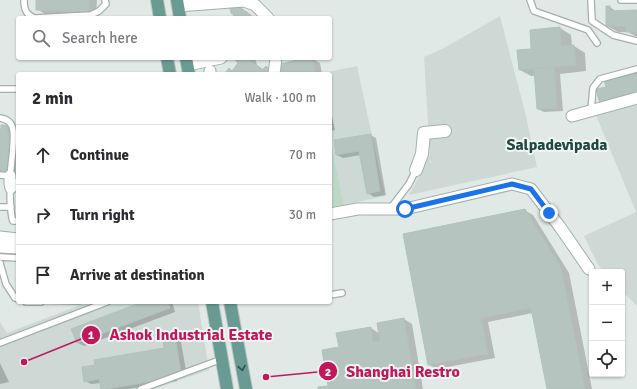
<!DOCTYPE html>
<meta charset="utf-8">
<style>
:root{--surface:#fff;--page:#f2f2f3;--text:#2b2b33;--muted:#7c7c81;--line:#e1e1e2}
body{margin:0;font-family:Signika,sans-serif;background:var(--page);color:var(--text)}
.controls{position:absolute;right:12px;bottom:12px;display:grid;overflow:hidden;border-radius:4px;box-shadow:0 1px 3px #0004}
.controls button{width:36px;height:36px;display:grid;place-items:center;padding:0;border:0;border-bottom:1px solid var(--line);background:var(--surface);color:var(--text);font:20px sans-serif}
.stop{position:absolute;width:12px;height:12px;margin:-9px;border:3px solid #1a73e8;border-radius:50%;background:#fff}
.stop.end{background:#1a73e8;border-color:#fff;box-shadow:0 1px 4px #0008}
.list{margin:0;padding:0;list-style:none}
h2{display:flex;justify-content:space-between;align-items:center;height:52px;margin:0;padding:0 16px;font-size:17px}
h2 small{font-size:13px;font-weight:400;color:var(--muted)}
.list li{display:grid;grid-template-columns:26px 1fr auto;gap:12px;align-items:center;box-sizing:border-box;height:60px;padding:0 16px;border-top:1px solid var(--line)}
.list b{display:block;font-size:15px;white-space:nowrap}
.list em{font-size:13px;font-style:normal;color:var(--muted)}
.icon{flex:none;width:22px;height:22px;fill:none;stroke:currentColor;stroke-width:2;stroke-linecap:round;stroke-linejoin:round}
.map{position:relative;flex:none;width:637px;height:389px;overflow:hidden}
.search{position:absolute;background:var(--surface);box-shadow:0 1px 3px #0004;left:16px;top:16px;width:316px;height:44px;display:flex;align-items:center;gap:10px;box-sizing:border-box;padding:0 14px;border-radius:4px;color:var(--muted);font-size:15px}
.panel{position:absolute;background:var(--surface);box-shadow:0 1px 3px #0004;left:16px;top:72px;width:316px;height:232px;border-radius:4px}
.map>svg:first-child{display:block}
</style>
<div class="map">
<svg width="637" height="389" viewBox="0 0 637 389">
<rect width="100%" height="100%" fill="#e0e9e6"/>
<!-- built -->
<path fill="#ced9d5" d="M500,16L525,112L537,167L409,195L430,155L424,57L444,48Z
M357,66L385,196L344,205L330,137V74H317Z
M637,102V306L622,291V272H604L598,265L584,236L636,212L595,113Z
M88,302H198L209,370L155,389H0V322L7,333Z"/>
<!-- green -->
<path fill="#bbd9c5" d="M330,137L344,205L330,207Z"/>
<!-- shadow -->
<path fill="#0003" d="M37,0H97L96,16L45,14L37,9Z
M235,4L246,11L255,18H233L236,15Z
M610,7L617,12L637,11V37L628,32H618L607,26Z
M560,28L571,35L572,46H574L585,53L586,71L560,74L563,111L544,112L538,109L536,76H531L520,70L532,50Z
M235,58H255L257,65L264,70L277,74H226L233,72L240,63Z
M311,58L320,63L322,74H282Z
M330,107L335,130L330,131Z
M8,126L18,132V179L0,177V130Z
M370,135L376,138L386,195L374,197L368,193L361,155L343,158L337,155L335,141Z
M524,210L533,215L569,273L592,389H548L533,313L488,322L495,358L437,369L429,365L404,234Z
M37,302H81V305L41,304Z
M145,302H172L175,312L84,346L78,343L73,329Z
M404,319L412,324L423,389H319L329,386L340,348L371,328L380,334Z
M175,338L181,342L187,376L177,377V381L129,389H102L101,383L91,384L85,381L96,365L165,349Z
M0,363L9,382L0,384Z"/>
<!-- building -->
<path fill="#b6c4bf" stroke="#b3c2bd" d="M36,0H89V12L36,10Z
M234,3L250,15L247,18H232L234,15L231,13L230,8Z
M606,6H610V11L637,10V32H626V26H606Z
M560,27L561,46L574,45L576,65L519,70L517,50L531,49L530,30Z
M234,58H247L262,70L266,66L272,71V74H224L229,68L232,71L238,63L235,60Z
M307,58H312L316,74H281L280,64Z
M554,67L557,108L537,109L534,69Z
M637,70V93L600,104L596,89L606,87L604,80Z
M1,125H8L7,133H12L9,172L0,171V129H1Z
M371,134L380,191L367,194L359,151L336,155L334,140Z
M525,209L561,268L585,389H547L531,308L481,318L488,354L428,365L403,234Z
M142,302H168L170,308L77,343L71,329Z
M404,318L416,389H318V387L328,386L322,350L339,347L336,333L371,327L373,342L380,341L377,323Z
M175,337L181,373L171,374L172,378L106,389H101L99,379L84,382L82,367L95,365L94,360L164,348L163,340Z"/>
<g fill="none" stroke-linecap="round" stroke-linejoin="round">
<defs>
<path id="lane" d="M24,0C24,9 26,15 35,18L91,15L99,11L106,4L105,0
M530,0L534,11L588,30L597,43
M591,0L592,21L613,35L637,41
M621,0H637
M0,89H18
M591,110L593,88L600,79L637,69
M0,118C7,119 12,123 13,130C15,139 11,165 10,176L0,175
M18,181C16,182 13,185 11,188C9,192 11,217 13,221H18
M0,207H11
M390,209L409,184L416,170
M0,257L18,258
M0,263L6,284L15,298L18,299
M330,295L342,293
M26,302H41
M0,343L107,302
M141,389L222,359"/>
<path id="street" d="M178,6L244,1L255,5L268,18
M188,65L221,58
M210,71V74
M274,74L276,58
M572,116L637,98
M10,176V184L11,188
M330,214L358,209H405L512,184L531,189L560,227L589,269
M0,237L18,239
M0,247L18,248"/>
<path id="secondary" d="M416,170L422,154L424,133L445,131"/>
<path id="primary" d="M157,0L160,18
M177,0L180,18
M167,58L170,74
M186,58L189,74
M212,302L227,389
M230,302L246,389"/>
</defs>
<!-- lane casing -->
<use href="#lane" stroke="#a3b0ad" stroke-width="8"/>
<!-- street casing -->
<use href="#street" stroke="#a3b0ad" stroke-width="13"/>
<!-- secondary casing -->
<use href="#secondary" stroke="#a0b4ae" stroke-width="14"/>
<!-- primary casing -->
<use href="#primary" stroke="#bdc3c2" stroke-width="14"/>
<!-- lane -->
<use href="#lane" stroke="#fff" stroke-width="5.5"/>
<!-- street -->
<use href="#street" stroke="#fff" stroke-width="11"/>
<!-- secondary -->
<use href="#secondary" stroke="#fff" stroke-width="12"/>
<!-- primary -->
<use href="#primary" stroke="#699b92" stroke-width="12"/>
</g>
<!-- one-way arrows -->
<defs><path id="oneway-chevron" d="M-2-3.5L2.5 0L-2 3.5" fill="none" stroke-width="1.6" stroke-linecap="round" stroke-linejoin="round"/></defs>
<use stroke="#34514c" href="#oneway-chevron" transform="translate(242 368) rotate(79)"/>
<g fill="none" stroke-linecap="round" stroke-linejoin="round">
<!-- route -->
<path stroke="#1a73e8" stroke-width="5" d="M405,209L512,184L531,189L549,213"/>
</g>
<g text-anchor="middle" stroke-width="4" stroke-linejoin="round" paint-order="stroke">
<!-- neighbourhood labels -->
<g font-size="16" font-weight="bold" fill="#214841" stroke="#f0f6f4">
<text x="557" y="150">Salpadevipada</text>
</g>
</g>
<!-- callouts -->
<path fill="none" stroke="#c2185b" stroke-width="1.5" d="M24 362L91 335M266 377L328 371"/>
<g fill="#c2185b" stroke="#f0f6f4" stroke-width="1.5">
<circle cx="24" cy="362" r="4"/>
<circle cx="266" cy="377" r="4"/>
<circle cx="91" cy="335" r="10"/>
<circle cx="328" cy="371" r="10"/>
</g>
<g font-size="12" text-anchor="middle" font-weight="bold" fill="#fff">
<text x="91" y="339">1</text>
<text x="328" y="376">2</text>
</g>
<g font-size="16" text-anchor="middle" font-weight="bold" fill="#c2185b" stroke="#f0f6f4" stroke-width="4" stroke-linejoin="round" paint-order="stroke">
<text x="191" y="340">Ashok Industrial Estate</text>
<text x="403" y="377">Shanghai Restro</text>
</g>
</svg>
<div class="controls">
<button>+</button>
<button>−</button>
<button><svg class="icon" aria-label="locate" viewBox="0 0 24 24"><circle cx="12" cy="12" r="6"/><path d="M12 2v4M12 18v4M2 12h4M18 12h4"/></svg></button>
</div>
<div class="stop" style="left:405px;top:209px"></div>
<div class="stop end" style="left:549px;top:213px"></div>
<div class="search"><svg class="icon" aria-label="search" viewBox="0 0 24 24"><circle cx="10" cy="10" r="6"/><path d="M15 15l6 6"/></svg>Search here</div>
<section class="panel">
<h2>2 min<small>Walk · 100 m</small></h2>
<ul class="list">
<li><svg class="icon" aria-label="ahead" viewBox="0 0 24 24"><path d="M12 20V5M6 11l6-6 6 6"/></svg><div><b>Continue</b></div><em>70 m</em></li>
<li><svg class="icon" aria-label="right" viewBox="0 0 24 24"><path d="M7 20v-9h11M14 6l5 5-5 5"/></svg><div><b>Turn right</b></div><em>30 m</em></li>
<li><svg class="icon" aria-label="arrive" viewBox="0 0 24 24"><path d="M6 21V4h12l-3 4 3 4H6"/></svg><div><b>Arrive at destination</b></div></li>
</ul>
</section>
</div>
